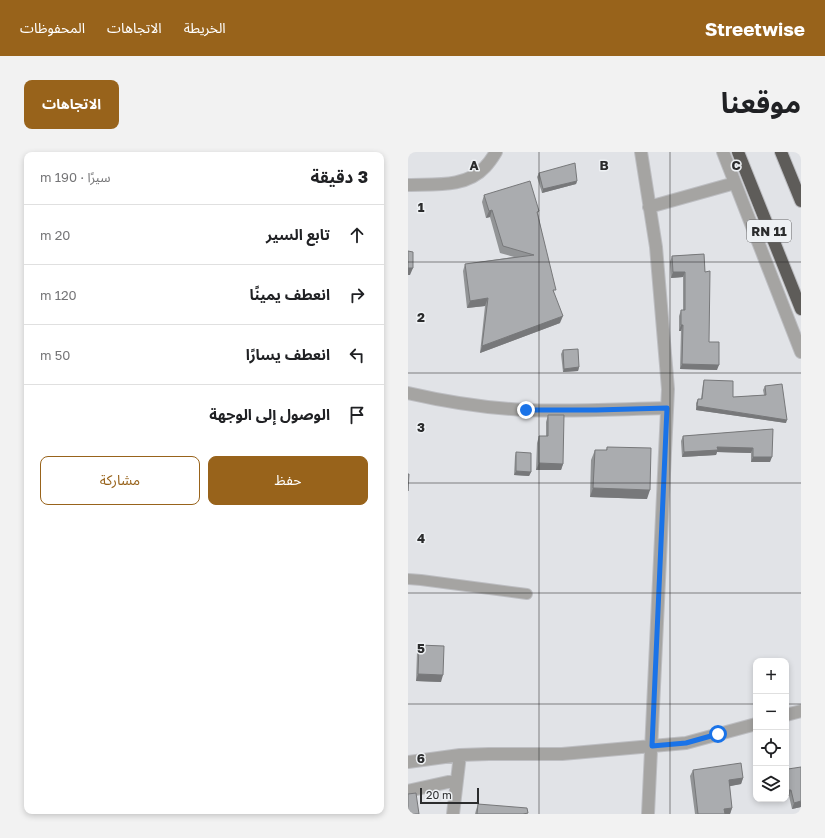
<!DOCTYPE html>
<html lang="ar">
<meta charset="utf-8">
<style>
:root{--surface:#fff;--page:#f2f2f2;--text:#202124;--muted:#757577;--line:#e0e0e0;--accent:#98631b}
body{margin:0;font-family:"Golos Text","Noto Sans Arabic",sans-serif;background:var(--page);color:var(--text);direction:rtl}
.controls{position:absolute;right:12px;bottom:12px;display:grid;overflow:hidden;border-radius:8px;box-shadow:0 2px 6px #0003}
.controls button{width:36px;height:36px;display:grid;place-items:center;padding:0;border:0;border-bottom:1px solid var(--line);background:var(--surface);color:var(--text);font:20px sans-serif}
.scale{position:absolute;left:12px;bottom:10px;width:59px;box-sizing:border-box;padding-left:4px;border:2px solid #2b2c2d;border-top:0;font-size:11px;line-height:14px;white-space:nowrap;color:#2b2c2d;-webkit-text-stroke:3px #eef1f4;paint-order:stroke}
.stop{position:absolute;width:12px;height:12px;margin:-9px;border:3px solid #1a73e8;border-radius:50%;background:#fff}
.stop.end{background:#1a73e8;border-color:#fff;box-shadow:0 1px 4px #0008}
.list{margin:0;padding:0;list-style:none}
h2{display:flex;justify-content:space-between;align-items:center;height:52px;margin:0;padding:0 16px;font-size:17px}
h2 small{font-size:13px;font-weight:400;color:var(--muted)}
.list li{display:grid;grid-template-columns:26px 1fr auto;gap:12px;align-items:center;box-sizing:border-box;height:60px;padding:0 16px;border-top:1px solid var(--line)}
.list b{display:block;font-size:15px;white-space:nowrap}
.list em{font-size:13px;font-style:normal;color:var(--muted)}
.actions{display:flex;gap:8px;padding:12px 16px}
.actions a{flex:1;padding:9px 0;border:1px solid var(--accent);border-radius:8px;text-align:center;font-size:14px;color:var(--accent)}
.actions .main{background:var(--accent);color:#fff}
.icon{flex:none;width:22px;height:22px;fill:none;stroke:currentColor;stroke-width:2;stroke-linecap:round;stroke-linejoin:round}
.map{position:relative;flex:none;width:393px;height:662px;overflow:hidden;direction:ltr;border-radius:8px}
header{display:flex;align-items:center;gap:24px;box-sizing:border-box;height:56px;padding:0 20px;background:var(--accent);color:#fff}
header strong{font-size:19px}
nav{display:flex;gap:22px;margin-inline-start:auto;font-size:14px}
.intro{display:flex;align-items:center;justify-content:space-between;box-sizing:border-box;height:96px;padding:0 24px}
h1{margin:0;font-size:28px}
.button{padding:10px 18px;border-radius:8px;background:var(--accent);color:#fff;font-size:14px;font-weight:700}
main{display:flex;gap:24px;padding:0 24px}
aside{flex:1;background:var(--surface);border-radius:8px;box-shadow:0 2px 6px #0003}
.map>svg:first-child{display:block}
</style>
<header>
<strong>Streetwise</strong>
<nav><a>الخريطة</a><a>الاتجاهات</a><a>المحفوظات</a></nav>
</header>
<div class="intro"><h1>موقعنا</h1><a class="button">الاتجاهات</a></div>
<main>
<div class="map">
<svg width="393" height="662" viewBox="0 0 393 662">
<rect width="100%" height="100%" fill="#e1e3e7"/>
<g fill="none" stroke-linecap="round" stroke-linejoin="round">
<defs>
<path id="lane" d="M0,427L13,428L119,442"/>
<path id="street" d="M233,0L248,95L260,237L240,662
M315,0L393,200
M0,33C26,32 58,36 77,15C81,11 85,5 88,0
M241,55L327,31
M0,241C39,250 78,256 118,258C165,260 212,257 259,256
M378,563L393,559
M0,610L52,603L81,602H154L278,591L348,572
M0,639L49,628
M45,662L52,603"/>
<path id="highway" d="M330,0L393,157
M373,0L393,49"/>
</defs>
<!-- lane casing -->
<use href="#lane" stroke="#bdbec2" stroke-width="12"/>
<!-- street casing -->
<use href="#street" stroke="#bdbec2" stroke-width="14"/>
<!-- highway casing -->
<use href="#highway" stroke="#bdbec2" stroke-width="14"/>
<!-- lane -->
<use href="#lane" stroke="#a5a4a2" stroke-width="10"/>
<!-- street -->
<use href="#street" stroke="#a5a4a2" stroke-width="12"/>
<!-- highway -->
<use href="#highway" stroke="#5e5c59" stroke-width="12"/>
</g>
<!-- wall -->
<path fill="#929496" d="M131,21L169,29L168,32L134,41L129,25Z
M76,43L131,59L130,61L152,171L72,201L77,154L59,156L55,119L57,112L106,105L92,101L82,65L78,66L74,50Z
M296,102L301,190L309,218L272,217L273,179H271V164L273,158H275V125L263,126L262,110L264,104Z
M155,198L171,215L170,219L155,220L153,202Z
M296,228L325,245L356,243L355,238L357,234L378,271L288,258V251L290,247H293L295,232Z
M140,263L155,312L153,318H128L129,291L131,284H138V270Z
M365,277L362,310H343V301L309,300L308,303L274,305L273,289L275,284Z
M199,295L239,347L182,345L183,308L187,298H198Z
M108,300L123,320L121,324L106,323L107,304Z
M11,493L33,530L8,529L9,500Z
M380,617L393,655L384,657L381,644H378V619H379Z
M285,618L335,626L333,632L321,634L324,656L322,662H287L282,624Z
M70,652L120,661L119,662H67L68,658Z"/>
<!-- shaded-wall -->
<path fill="#77787a" d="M169,29L168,32L134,41L135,37Z
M84,58L82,65L78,66L81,59Z
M0,116H5L2,123H0Z
M265,120H277L275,125L263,126Z
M80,146L77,154L59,156L62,149Z
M155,164L152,171L72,201L74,194Z
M273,173H275L273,179H271Z
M274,212L311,213L309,218L272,217Z
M171,215L170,219L155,220L156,217Z
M289,254L379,268L378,271L288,258Z
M309,295L345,296L343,301L309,300L308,303L274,305L276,300Z
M345,305H364L362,310H343Z
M131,311L155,312L153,318H128Z
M108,319L123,320L121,324L106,323Z
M185,336L242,338L239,347L182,345Z
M10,522L35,523L33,530L8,529Z
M335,626L333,632L318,635L321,628Z
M378,638H383L381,644H378Z
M393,649V655L384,657L386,651Z
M324,656L322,662H314L316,657Z"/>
<!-- building -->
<path fill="#aaacaf" stroke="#77787a" d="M167,11L169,29L135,37L131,21Z
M122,29L131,59L129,60L148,138H145L155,164L74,194L80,146L62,149L57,112L126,103L95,94L84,58L81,59L76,43Z
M0,99L5,100V116H0Z
M296,102L297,120L302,119L301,190H311V213L274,212L275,173H273V158H277V120H265L264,104Z
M170,197L171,215L156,217L155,198Z
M296,228L325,229V245L358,243L357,234L374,232L379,268L289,254L290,247H294Z
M140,263H156L155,312L131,311V284H140Z
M365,277L364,305H345V296L309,295L310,298L276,300L275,284Z
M199,295L243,296L242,338L185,336L187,298H199Z
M108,300L123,301V320L108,319Z
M0,322H1L0,339Z
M11,493L36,494L35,523L10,522Z
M333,611L335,626L321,628L324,656L316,657L317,662H290L285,618Z
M393,615V649L386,651L383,638H378V619L380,618V617Z
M8,641L11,662H0V642Z
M70,652L119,656L120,661L115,662H69Z"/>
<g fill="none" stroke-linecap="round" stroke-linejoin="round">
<!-- route -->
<path stroke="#1a73e8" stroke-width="5" d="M118,258H188L259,256L244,594L278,591L310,582"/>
</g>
<!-- grid -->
<path fill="none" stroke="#2b2c2d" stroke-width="1" stroke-opacity="0.55" d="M131,0V662M262,0V662M0,110H393M0,221H393M0,331H393M0,441H393M0,552H348M378,552H393"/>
<g text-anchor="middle" stroke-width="3" stroke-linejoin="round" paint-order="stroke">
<!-- shield labels -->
<rect fill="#eef1f4" stroke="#666769" stroke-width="1" x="339" y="68" width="44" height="22" rx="3"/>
<g font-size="13" font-weight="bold" fill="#2b2c2d">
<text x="361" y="84">RN 11</text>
</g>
</g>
<g font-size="13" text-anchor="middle" font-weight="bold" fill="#2b2c2d" stroke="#eef1f4" stroke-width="3" stroke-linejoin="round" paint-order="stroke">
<text x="66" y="18">A</text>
<text x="196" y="18">B</text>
<text x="328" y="18">C</text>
<text x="13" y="60">1</text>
<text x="13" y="170">2</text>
<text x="13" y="280">3</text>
<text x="13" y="391">4</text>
<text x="13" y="501">5</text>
<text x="13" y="611">6</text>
</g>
</svg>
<div class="controls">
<button>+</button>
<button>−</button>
<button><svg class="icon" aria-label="locate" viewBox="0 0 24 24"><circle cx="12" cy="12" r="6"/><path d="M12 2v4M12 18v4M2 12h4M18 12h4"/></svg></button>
<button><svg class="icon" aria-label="layers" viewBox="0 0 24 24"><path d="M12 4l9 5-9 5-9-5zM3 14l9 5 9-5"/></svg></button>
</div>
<div class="scale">20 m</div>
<div class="stop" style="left:310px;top:582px"></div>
<div class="stop end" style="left:118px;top:258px"></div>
</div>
<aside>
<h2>3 دقيقة<small>سيرًا · 190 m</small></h2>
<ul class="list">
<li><svg class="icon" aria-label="ahead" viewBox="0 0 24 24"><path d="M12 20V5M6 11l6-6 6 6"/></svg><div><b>تابع السير</b></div><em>20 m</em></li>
<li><svg class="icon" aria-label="right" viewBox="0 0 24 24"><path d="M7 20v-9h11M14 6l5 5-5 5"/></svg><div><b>انعطف يمينًا</b></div><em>120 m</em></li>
<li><svg class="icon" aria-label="left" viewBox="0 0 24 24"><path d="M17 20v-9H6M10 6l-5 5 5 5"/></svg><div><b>انعطف يسارًا</b></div><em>50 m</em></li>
<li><svg class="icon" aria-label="arrive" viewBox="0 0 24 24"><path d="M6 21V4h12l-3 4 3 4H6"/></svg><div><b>الوصول إلى الوجهة</b></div></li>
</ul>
<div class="actions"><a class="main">حفظ</a><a>مشاركة</a></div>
</aside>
</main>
